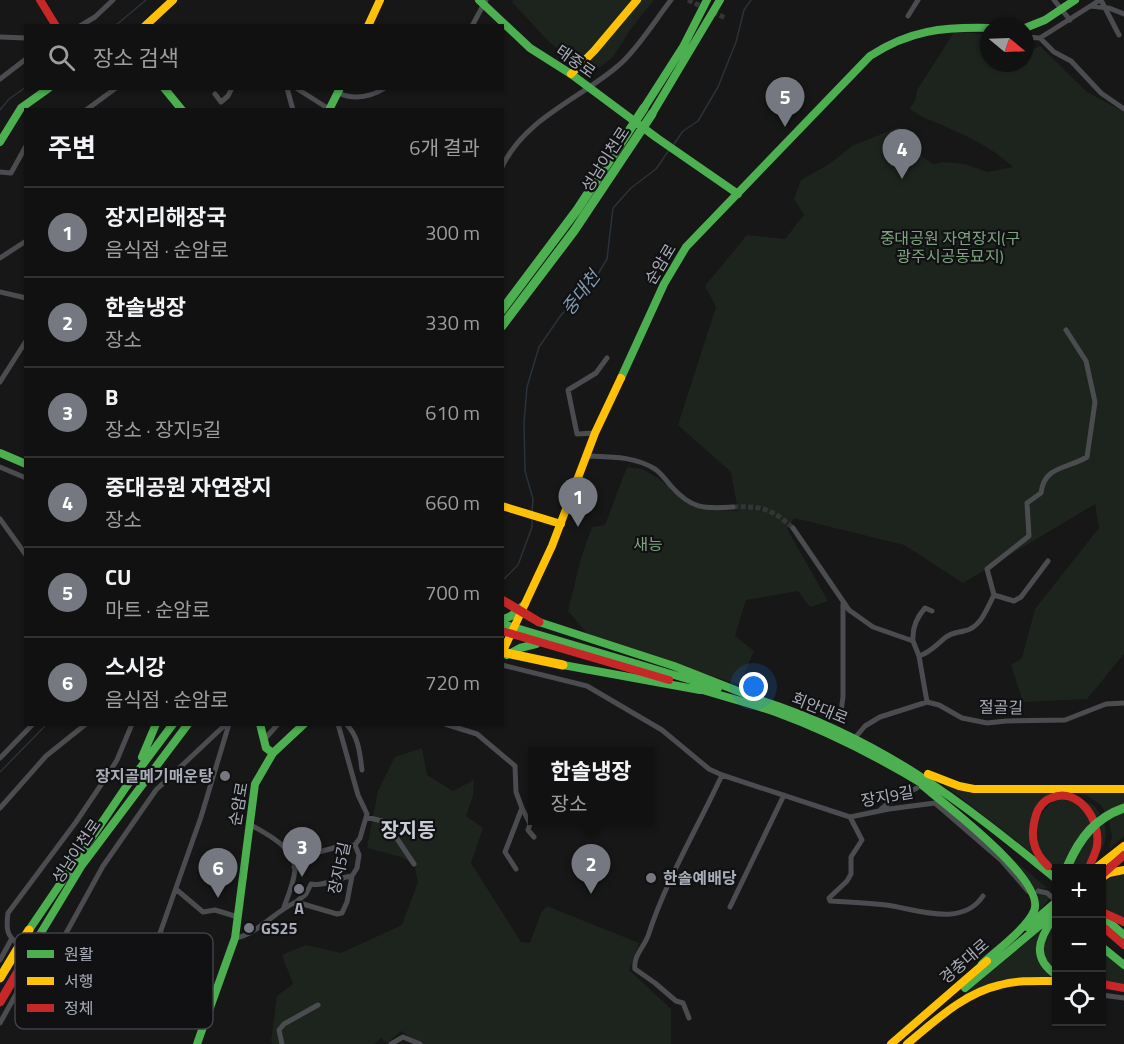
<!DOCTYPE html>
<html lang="ko">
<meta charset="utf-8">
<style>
:root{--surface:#111;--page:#1a1a1a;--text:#f1f3f6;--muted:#9c9d9f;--line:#303131;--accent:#757880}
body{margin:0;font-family:"Titillium Web","Noto Sans KR",sans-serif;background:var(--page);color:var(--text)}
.controls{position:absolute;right:18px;bottom:18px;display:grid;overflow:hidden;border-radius:0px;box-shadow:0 2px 4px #0004}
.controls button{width:54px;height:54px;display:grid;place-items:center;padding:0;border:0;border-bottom:2px solid var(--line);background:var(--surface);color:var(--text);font:30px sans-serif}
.compass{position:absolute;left:980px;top:18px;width:54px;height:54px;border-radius:50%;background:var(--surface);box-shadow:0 2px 4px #0004;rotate:109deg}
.you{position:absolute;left:754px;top:687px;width:21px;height:21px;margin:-15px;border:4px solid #fff;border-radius:50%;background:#1a73e8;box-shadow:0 0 0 9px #1a73e833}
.badge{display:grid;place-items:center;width:39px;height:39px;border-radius:50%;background:var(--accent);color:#fff;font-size:20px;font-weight:700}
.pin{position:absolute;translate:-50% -50px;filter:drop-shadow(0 2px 3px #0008)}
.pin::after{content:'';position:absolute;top:32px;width:21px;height:18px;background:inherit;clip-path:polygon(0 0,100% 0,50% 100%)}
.popup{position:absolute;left:528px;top:747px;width:126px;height:78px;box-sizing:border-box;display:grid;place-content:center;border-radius:0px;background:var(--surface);filter:drop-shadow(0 2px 4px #0005);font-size:20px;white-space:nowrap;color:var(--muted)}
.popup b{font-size:22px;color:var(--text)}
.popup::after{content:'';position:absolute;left:50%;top:100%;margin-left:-12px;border:12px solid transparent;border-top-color:var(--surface)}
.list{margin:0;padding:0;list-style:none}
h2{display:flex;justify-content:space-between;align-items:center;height:78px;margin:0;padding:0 24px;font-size:26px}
h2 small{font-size:20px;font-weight:400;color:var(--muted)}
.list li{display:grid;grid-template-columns:39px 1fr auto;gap:18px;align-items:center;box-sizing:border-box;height:90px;padding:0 24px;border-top:2px solid var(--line)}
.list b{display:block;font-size:22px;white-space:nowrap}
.list p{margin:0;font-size:20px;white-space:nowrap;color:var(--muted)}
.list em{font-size:20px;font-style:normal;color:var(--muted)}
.icon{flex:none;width:33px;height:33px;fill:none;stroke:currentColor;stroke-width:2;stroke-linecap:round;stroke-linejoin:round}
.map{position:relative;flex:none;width:1124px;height:1044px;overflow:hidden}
.search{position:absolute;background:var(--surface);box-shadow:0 2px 4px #0004;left:24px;top:24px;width:480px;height:66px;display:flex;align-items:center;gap:15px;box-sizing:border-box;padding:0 21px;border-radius:0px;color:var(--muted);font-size:22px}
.panel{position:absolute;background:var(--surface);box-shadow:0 2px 4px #0004;left:24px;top:108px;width:480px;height:618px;border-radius:0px}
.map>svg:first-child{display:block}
</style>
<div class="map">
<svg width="1124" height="1044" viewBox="0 0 1124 1044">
<rect width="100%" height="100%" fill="#171717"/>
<!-- green -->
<path fill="#1d241e" d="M513,0H654L630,30L613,57L590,75L550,43L512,2Z
M955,31L989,35V63H1025V53L1040,46L1087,92L1124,112V654L1087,699L1023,702L1011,665L1022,658L1035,609L1099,528L1095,504L963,583L904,545L794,518L787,529L828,601L810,607L798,591L746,600L735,636L754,651L740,685L590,637L568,611L581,558L592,527L605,525L627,467L642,469L658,478L690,504L711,510L738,511L731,472L678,425L716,307L705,286L747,235L785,239L804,215L794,199L801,180L831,163L852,146L899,127L913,139L924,158L933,164L944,162L964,164L988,172L1013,167C993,148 969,137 944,126C929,119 924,119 910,109L916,98L917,90Z
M422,748L427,775L453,791L474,780L473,796L466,816L483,828L471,863L521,942L530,943L541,913L547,906L639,943L629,970L671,1009V1044H420L401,1031L387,1043L381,1038L374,1044H273L271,1041L277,996L293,984L282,955L306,945L341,953L402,925L418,882L414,864L401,857L367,848L378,791L395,757Z
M943,784L1124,792V804L1105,812L1101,805L1086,795L1068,792L1044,799L1032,819L1037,857Z
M1059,798C1074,798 1092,798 1100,814C1082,829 1070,845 1065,868L1056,869C1051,864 1043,858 1039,852C1028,831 1040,808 1059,798Z
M1124,812V836L1109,849L1112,837L1108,818Z
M1104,822C1109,844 1102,854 1085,868H1072C1076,850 1089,833 1104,822Z
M1000,848L1047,888L1038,889V893L1050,898L1031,920C1034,915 1038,908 1039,902C1039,885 1011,860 1000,848Z
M1124,872V918L1110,914L1102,907V882Z
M1056,920V972L1044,961L1042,943Z
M1041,930L1036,947L1056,978L1007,980L937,1017Z
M1104,953L1124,968V984L1102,980V960Z"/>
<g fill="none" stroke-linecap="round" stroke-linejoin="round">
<!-- stream -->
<path stroke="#2a3239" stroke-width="1.5" d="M115,26L146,0
M0,110L9,99L26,87
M674,144L683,131L698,121L718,87L736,42L744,10L751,0
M532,512L533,499L525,471L524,423L527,387L539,347L561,315L593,282L607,259L613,208L631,188L656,169L669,150
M502,581L518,565L532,527V520
M0,772L47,724"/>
<!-- street-tunnel -->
<path stroke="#343537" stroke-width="5" stroke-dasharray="5 2.5" stroke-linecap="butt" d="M688,0L705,8
M713,12L725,18
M733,507C761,506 771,508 793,528"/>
<!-- street -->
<path stroke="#4b4c50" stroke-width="5" d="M1054,0L1070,20
M1101,0L1119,35
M1091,6L1109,8L1124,14
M908,16L918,0
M80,26L95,17L113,0
M472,26L486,0
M0,37L26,38
M1025,37L1040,38L1100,0
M1040,38L1054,52L1071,61L1101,93L1124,109
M0,79L26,59
M287,88L293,110
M296,88L329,109
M338,93C354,100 369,98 385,88
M215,94L221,102L228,96L232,88
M86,110L116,88
M502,167C525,118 580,99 619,65C637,50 656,19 671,0
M0,172L11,173L26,146
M0,258L26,241
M0,292L26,298
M0,382L26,341
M595,433L577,434L568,390L596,373L607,358
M586,456C610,457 634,456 655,469C661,473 666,480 671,486C691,509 704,509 733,507
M0,467L26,478
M0,519L26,555
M793,528L849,610L873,627L913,641L919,656
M994,595L987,569L1029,536L1027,503L1041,493C1044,466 1067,469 1087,457L1095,402L1086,361L1066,330
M913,641C912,628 916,618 925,608L932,611
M502,665L587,686L662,730L709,769L722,775C697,829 666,880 648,936C644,947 633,956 635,969L655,983L676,1001L683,1003L689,1018
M927,702L919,656C931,652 937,644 946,637C953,632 957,633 964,631C981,628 987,608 994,595L1014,601L1021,597L1048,561
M841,712L843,697V603
M346,724C359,736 360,755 362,770
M445,724L477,734L515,766L516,792L522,808L505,852L516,869
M854,739L865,726L880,717L927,702L939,705L962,718L987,723L1006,721L1065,720L1106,704L1124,703
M264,740L278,724
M0,758L33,724
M722,775L850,817L889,809L935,803L1001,860L1028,891
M0,808L46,756L86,724
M522,808L530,824L528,830L534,837
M880,810L891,801L917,788
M366,817L382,821L392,831L414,864
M850,817L862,840L851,857V874L847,881L829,898L830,901C849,902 868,903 886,905C916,909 962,928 983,896
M249,824C265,833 295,847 295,870C294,882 288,896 284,907
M294,867L315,853L341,846L355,845
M177,890L203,912L215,910L238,917
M1038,891L1047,893L1053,898
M296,902L306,894L311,884C324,887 339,877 352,876
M730,907L784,795
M235,938C258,934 275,911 296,902L337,914L342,913L347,902L352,876L357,868L359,855L355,845L360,838L367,814L358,795L338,724
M20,945C6,937 6,928 8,913L76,822L107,776L117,760L132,724
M32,950C42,954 52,953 59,946L103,866L156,790L226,724
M0,960L11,940
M142,984L201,817L229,724
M1102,995L1124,998
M0,1023L39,953
M282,1044L279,1030L284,1024L318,1005
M391,1044L403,1037L420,1044"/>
<!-- fast -->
<path stroke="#4caf50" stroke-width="8" d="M479,0L530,48L571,74L657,138L738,194
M1025,28L1045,20L1075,0
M164,88L182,110
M644,108L683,47L707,0
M329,110L340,88
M652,114L720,0
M0,142L21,108L49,88
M621,378L664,284L686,247L870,56C910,30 943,27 989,28
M0,453L26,464
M502,620L511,616L525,604
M539,622L674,666L763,701
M502,624L718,688
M507,655L520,648L536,644
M563,665L700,690
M693,687C721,696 750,703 778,713C830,732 880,758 928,787
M757,699C880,738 958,799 1056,879
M260,724L266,748L273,753
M142,757L156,724
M923,786C945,804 1047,881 1034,911C1026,929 997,950 982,964
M1102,916L1124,935
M1053,919C1038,940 1032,958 1056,975
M1027,927L1056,902
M29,930L126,787L173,724
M39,936L82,865L188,724
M1102,947L1124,965
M965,988L1056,912
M197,1044L235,938L255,784L273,753L304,724"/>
<!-- slow -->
<path stroke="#ffc107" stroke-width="8" d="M145,26L173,0
M368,26L380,0
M571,74L594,51L637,0
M502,506L561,524
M502,653L552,546L595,433L621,378
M928,774L959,786L974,789H1124
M1096,868L1124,846
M1103,877L1109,873L1124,870
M891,1044L987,961
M907,1044C935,1021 964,993 1000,985C1019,980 1038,981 1056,981"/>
<!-- jam -->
<path stroke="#c62828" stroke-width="8" d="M40,0L56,26
M502,631L669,680
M1048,866C1032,851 1030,835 1036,815C1038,808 1044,800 1051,798C1079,786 1101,821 1097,846C1096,853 1091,861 1089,868
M1102,875L1124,855
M1104,913L1124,922
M1102,926L1124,945
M1102,984L1124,988"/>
<!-- fast-bridge -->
<path stroke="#4caf50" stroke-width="9" d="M502,310L577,210L644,108
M502,326L574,231L652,114
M1068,865C1080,838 1095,818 1124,808"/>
<!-- slow-bridge -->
<path stroke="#ffc107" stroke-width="9" d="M502,652L563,665
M0,978L29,930"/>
<!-- jam-bridge -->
<path stroke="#c62828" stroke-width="9" d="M502,600L539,622
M0,1002L39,936"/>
</g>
<!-- markers -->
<g fill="#757880" stroke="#111113" stroke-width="2">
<circle cx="225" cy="776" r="6"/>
<circle cx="651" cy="878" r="6"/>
<circle cx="299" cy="889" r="6"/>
<circle cx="249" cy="928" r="6"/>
</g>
<g text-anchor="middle" stroke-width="4.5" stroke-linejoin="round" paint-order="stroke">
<!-- street labels -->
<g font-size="16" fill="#a8adb8" stroke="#111113">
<text transform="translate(576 61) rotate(35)" y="6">태중로</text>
<text transform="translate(605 159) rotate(-57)" y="6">성남이천로</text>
<text transform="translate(660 264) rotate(-59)" y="6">순암로</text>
<text transform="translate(1001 707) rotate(1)" y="6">절골길</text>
<text transform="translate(820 708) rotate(22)" y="6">회안대로</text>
<text transform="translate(887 796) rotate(-10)" y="6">장지9길</text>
<text transform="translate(238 804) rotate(-80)" y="6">순암로</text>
<text transform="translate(76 851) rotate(-56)" y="6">성남이천로</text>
<text transform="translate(339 868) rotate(-78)" y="6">장지5길</text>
<text transform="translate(964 961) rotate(-41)" y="6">경충대로</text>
</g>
<!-- park labels -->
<g font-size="16" fill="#7fa381" stroke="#111113">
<text x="950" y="244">중대공원 자연장지(구<tspan x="950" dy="18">광주시공동묘지)</tspan></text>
<text x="648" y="550">새능</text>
</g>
<!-- poi labels -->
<g font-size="16" font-weight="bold" fill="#a8adb8" stroke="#111113" text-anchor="start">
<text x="213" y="782" text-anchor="end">장지골메기매운탕</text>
<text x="663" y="884">한솔예배당</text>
<text x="299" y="914" text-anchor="middle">A</text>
<text x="261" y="934">GS25</text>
</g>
<!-- water labels -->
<g font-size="18" font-style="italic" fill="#7f9bb3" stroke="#111113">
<text transform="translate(581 293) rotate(-53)" y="6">중대천</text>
</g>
<!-- quarter labels -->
<g font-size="20" font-weight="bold" fill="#c9ccd4" stroke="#111113">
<text x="408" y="837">장지동</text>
</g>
</g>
<!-- legend -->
<rect x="15" y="933" width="198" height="96" rx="9" fill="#111113" stroke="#3e4045" stroke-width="1.5"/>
<rect x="27" y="950" width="27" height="8" fill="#4caf50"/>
<rect x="27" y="977" width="27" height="8" fill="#ffc107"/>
<rect x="27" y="1004" width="27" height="8" fill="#c62828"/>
<g font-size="16" fill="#a8adb8">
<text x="64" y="960">원활</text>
<text x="64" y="987">서행</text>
<text x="64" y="1014">정체</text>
</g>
</svg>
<div class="controls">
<button>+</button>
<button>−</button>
<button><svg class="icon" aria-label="locate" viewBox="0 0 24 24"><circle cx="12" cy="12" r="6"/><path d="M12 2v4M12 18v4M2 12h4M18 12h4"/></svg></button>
</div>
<svg class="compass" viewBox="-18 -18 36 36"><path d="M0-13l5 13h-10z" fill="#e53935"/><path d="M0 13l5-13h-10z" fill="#9c9d9f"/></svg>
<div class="you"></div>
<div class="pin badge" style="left:578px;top:527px">1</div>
<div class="pin badge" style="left:591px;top:894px">2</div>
<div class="popup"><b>한솔냉장</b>장소</div>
<div class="pin badge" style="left:302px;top:877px">3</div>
<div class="pin badge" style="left:902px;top:179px">4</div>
<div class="pin badge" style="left:785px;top:127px">5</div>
<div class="pin badge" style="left:218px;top:898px">6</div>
<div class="search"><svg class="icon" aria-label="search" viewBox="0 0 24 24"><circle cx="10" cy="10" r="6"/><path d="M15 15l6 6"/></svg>장소 검색</div>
<section class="panel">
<h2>주변<small>6개 결과</small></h2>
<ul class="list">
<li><span class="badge">1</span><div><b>장지리해장국</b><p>음식점 · 순암로</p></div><em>300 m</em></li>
<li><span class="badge">2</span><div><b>한솔냉장</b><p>장소</p></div><em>330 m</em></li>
<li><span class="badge">3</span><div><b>B</b><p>장소 · 장지5길</p></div><em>610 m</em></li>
<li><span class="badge">4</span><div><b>중대공원 자연장지</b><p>장소</p></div><em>660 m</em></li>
<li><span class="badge">5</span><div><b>CU</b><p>마트 · 순암로</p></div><em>700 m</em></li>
<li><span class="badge">6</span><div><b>스시강</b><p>음식점 · 순암로</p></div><em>720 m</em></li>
</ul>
</section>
</div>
